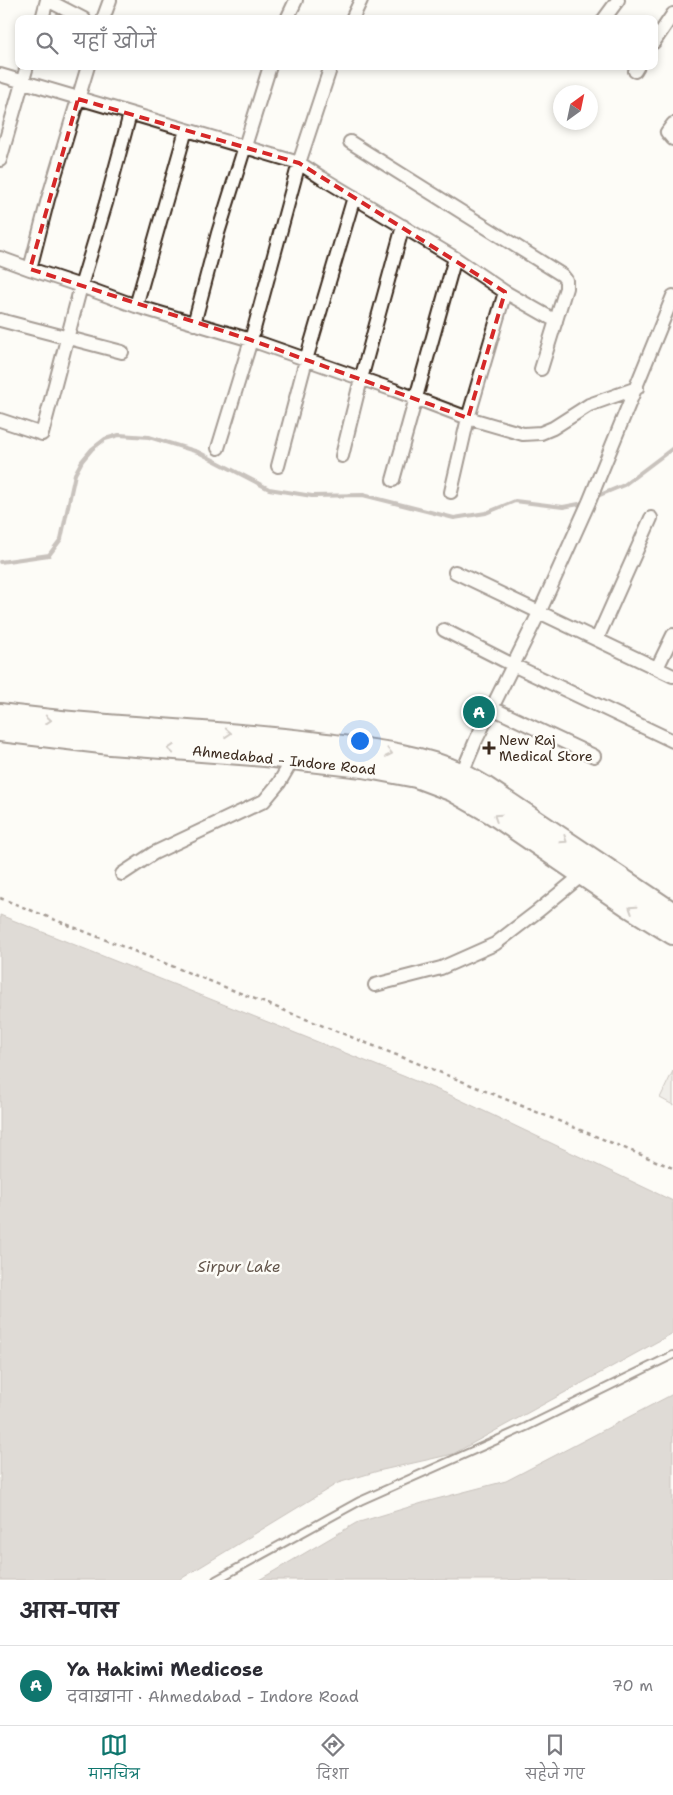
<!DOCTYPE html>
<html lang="hi">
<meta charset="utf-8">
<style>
:root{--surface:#fff;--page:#f2f2f3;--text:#2b2b33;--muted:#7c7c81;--line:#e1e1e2;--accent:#0f766e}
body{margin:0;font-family:"Shantell Sans","Playpen Sans Deva",sans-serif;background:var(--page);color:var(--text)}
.compass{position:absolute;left:553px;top:85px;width:45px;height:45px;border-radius:50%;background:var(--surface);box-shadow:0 2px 8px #0003;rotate:33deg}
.you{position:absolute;left:359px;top:740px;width:18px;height:18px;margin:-12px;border:4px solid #fff;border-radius:50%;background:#1a73e8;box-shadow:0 0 0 8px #1a73e833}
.badge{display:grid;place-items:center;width:32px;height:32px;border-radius:50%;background:var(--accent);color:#fff;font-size:16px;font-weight:700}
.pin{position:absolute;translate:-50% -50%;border:2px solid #fff;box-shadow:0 1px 5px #0006}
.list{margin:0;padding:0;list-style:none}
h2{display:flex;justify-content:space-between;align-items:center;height:65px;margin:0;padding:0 20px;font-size:21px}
h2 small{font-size:16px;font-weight:400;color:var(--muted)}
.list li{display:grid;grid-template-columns:32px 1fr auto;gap:15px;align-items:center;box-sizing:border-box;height:80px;padding:0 20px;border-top:1px solid var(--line)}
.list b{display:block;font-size:19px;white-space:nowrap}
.list p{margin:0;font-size:16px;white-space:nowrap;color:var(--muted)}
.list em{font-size:16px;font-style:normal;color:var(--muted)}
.icon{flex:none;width:28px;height:28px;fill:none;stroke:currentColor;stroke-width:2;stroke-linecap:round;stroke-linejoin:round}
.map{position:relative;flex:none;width:673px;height:1580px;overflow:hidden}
.search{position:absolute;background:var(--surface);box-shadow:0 2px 8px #0003;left:15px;right:15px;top:15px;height:55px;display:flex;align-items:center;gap:12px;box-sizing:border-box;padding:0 18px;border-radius:10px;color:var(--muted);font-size:19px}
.sheet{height:145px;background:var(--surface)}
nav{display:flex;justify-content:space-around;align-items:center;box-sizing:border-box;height:70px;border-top:1px solid var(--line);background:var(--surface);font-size:14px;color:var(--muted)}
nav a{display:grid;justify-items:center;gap:2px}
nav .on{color:var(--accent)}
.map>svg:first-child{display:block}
</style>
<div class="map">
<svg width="673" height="1580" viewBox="0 0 673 1580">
<rect width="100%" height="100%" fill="#fdfcf7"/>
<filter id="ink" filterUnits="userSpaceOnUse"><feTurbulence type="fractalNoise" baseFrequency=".02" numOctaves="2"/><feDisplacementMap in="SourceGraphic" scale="10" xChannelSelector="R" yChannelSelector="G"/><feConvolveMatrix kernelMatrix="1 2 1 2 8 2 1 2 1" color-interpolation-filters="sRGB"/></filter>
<g filter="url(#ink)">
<!-- green -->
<path fill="#e1ded7" stroke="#8e847a" d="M673,1071V1105L660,1098Z"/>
<!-- water -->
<path fill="#bbb4ad" stroke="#887d74" d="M0,915L448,1094L673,1201V1333L453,1454L378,1471L338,1483L179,1580H0Z
M673,1394V1580H259L356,1523L429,1501L506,1481Z"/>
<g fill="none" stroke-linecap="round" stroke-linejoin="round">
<!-- stream -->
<path stroke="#887d74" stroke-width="4" d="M595,497L624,485L673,448
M0,562L49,555L61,539L75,474L82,461L92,449L105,439L119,435L149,437L198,452L269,489L312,496L363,495L454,518L486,513L515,501L563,507L579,504L586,501"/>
<defs>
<path id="service" d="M216,1580L360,1501L526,1427L673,1355"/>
<path id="minor" d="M47,0L84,19
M42,19L47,0
M103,19L110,0
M287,19L296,0
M352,19L361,0
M604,19L618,0
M654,42L673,14
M635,71L638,66
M0,75L299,163L322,178L455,258L505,292L468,418L394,390L251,340L136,306L81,286L106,203L130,114
M673,124L667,132L673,139
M350,142L562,275L566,280V288L541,369
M0,160L27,66
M0,258L30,269
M505,292L556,321
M136,306L186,130
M0,320L122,352
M194,324L218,233L270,66
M0,420L42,434L81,286L30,269L48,199L88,66
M218,448L251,340L299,163L331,66
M342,456L361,379L403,226
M278,466L306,360L354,197
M393,480L455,258
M451,492L468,418L523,434L541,433L553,428L589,405L637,388
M455,572L673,676
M444,630L513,665L673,741
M597,639L651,518
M657,668L673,635
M492,708L594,756
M459,780L476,740L539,613L589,502L673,296
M122,874L154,853L264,801L279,783L293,759
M375,985L441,968L495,944L538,911L582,875"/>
<path id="trunk" d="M0,714C105,729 212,729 318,743C365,749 418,753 462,774C470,778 478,783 485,787L673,913
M0,731L110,744L265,756L363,767L416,777L453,791L493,814L628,906L673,934"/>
</defs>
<!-- service casing -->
<use href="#service" stroke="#3b2a1e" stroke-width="10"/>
<!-- minor casing -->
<use href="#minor" stroke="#3b2a1e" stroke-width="16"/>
<!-- trunk casing -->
<use href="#trunk" stroke="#3b2a1e" stroke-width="24"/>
<!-- path -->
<path stroke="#3b2a1e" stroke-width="2.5" stroke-dasharray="4 4" stroke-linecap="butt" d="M0,898L432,1069L673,1168"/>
<!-- service -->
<use href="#service" stroke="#fdfcf7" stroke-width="6"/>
<!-- minor -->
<use href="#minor" stroke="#fdfcf7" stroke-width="12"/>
<!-- trunk -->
<use href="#trunk" stroke="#fdfcf7" stroke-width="20"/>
</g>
<!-- one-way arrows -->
<defs><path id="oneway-chevron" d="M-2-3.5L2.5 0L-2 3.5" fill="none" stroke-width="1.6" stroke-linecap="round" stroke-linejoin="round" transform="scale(1.25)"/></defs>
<g stroke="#9c938a">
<use href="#oneway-chevron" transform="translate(48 720) rotate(4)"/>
<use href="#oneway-chevron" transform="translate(228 733) rotate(4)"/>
<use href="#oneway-chevron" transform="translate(171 749) rotate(-176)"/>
<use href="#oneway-chevron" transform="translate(389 753) rotate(12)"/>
<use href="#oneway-chevron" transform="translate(497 817) rotate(-147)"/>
<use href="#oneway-chevron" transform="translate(564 840) rotate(34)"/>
<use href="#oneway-chevron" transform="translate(632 909) rotate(-147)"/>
</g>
</g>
<!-- marked area -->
<path d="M0 0H673V1580H0ZM78,99L299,163L505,292L468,418L251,340L30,269Z" fill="#fdfcf7" fill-opacity=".55" fill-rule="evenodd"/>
<path fill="none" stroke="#d62828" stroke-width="4" stroke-dasharray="10 6" stroke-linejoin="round" d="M78,99L299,163L505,292L468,418L251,340L30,269Z"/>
<!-- markers -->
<path fill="#3b2a1e" stroke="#fdfcf7" stroke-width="2" d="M486.5 740.5h5v5h5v5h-5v5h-5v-5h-5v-5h5z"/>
<g text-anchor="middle" stroke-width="5" stroke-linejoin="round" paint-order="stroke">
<!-- poi labels -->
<g font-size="14" fill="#3b2a1e" stroke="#fdfcf7" text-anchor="start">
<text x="499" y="745">New Raj<tspan x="499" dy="16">Medical Store</tspan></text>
</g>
<!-- street labels -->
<g font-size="14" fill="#3b2a1e" stroke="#fdfcf7">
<text transform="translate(284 760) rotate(6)" y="5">Ahmedabad - Indore Road</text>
</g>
<!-- water labels -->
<g font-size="15" font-style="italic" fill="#615349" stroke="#fdfcf7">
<text x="239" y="1272">Sirpur Lake</text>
</g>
</g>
</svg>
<svg class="compass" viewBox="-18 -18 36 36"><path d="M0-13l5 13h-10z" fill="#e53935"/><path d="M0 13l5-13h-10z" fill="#7c7c81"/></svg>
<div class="you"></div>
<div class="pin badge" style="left:479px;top:712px">A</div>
<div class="search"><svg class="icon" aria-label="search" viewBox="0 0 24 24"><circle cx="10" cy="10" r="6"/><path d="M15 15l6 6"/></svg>यहाँ खोजें</div>
</div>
<section class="sheet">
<h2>आस-पास<small></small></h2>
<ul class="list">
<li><span class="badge">A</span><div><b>Ya Hakimi Medicose</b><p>दवाख़ाना · Ahmedabad - Indore Road</p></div><em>70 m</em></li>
</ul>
</section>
<nav>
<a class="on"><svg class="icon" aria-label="map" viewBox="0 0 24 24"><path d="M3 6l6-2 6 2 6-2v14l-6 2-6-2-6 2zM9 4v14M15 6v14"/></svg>मानचित्र</a>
<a><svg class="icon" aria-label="directions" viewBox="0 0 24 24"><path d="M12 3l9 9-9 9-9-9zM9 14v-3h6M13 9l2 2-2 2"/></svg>दिशा</a>
<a><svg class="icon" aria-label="saved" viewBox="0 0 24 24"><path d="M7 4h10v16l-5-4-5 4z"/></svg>सहेजे गए</a>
</nav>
